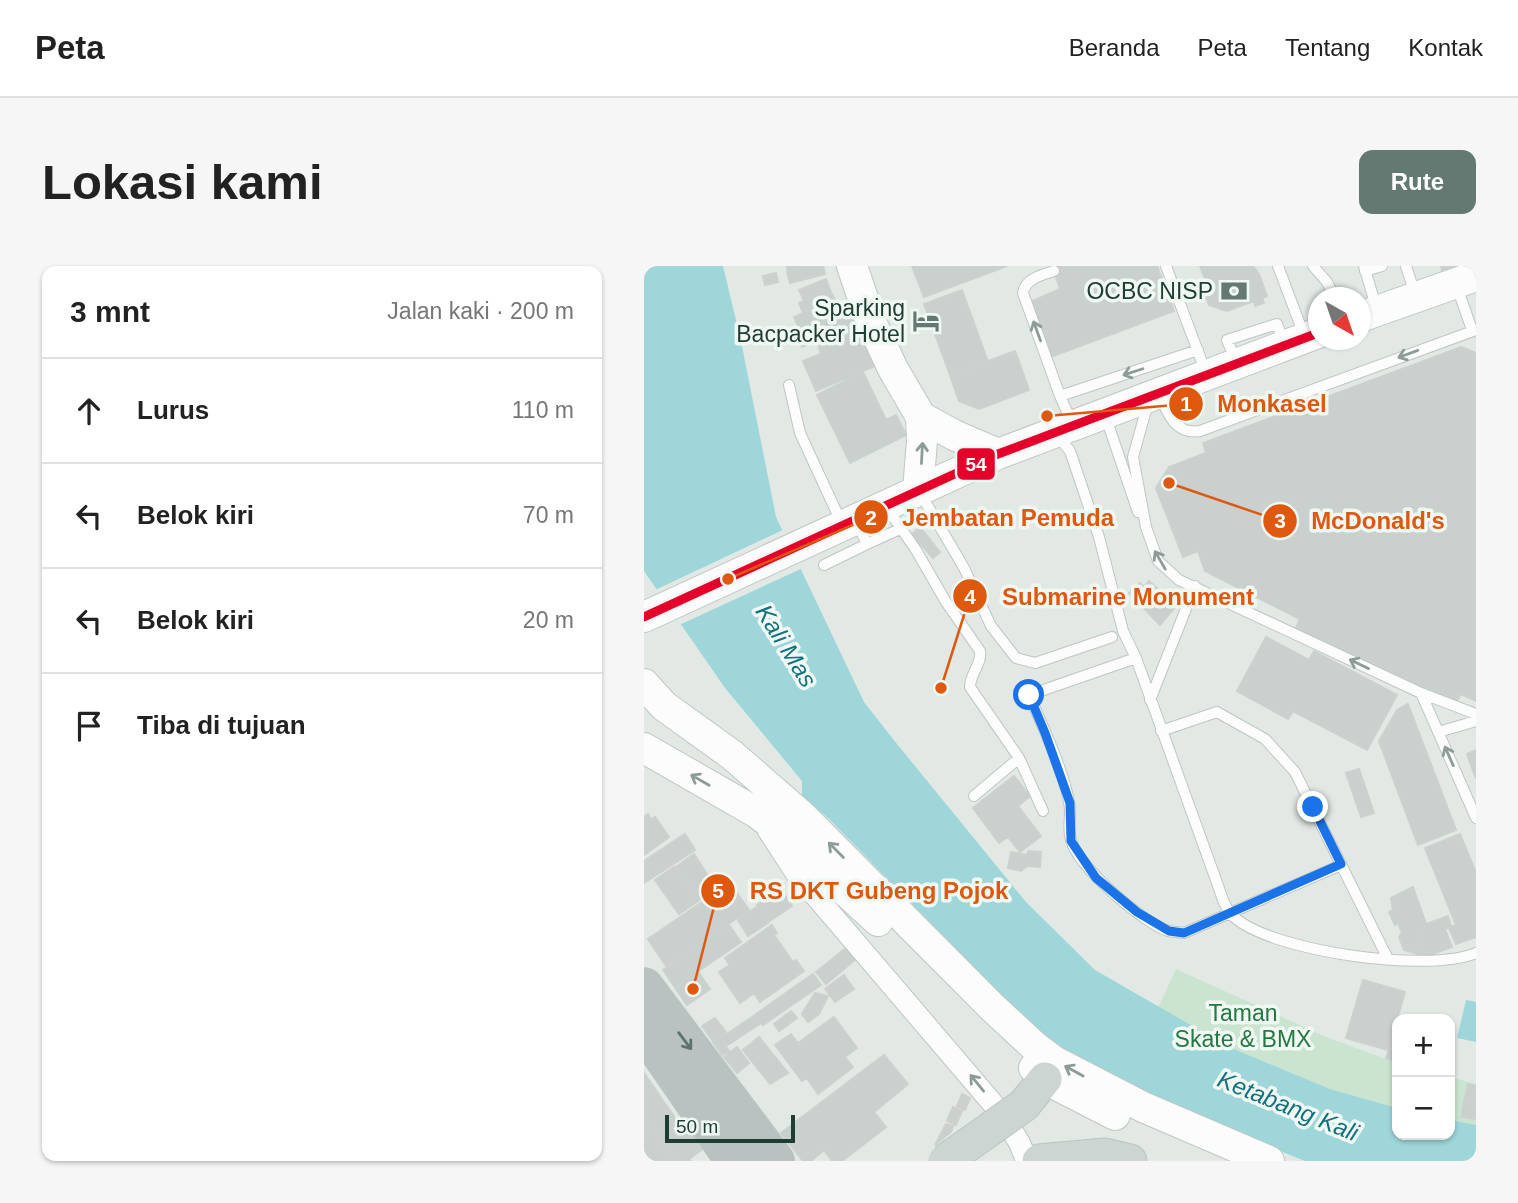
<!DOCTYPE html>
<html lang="id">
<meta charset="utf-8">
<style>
:root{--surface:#fff;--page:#f6f6f6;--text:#222;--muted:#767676;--line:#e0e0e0;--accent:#637971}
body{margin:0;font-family:Helvetica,sans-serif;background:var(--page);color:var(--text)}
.controls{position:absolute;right:21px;bottom:21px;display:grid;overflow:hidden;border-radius:14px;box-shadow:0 2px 5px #0004}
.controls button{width:63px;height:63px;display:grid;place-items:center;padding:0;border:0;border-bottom:2px solid var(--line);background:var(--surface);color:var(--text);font:35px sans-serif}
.compass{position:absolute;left:664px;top:21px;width:63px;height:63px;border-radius:50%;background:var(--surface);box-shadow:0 2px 5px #0004;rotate:140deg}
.scale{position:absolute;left:21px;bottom:18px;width:130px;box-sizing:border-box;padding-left:7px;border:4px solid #1f3d33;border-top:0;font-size:19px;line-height:24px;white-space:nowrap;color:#1f3d33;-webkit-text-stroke:5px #f0f8f4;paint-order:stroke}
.stop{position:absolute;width:21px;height:21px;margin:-16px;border:5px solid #1a73e8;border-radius:50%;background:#fff}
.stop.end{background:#1a73e8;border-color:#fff;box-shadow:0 2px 7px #0008}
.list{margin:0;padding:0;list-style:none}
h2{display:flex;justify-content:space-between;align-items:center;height:91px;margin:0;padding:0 28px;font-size:30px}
h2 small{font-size:23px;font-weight:400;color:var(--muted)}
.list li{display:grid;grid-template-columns:46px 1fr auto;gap:21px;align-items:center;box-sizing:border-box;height:105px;padding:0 28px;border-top:2px solid var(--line)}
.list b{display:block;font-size:26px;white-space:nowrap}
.list em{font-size:23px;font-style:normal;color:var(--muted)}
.icon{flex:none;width:38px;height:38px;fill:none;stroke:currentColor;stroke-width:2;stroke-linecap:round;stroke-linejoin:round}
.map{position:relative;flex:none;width:832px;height:895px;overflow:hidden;border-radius:14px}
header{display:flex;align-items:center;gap:42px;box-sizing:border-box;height:98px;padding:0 35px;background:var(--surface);border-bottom:2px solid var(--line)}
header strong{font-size:33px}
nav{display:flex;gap:38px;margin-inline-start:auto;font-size:24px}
.intro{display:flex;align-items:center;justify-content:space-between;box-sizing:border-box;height:168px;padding:0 42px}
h1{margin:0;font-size:49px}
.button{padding:18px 32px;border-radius:14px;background:var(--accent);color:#fff;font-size:24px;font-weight:700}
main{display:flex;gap:42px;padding:0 42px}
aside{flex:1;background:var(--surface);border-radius:14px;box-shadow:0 2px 5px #0004}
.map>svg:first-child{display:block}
</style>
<header>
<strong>Peta</strong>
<nav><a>Beranda</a><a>Peta</a><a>Tentang</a><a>Kontak</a></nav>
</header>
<div class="intro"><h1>Lokasi kami</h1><a class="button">Rute</a></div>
<main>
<aside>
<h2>3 mnt<small>Jalan kaki · 200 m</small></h2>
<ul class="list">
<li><svg class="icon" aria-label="ahead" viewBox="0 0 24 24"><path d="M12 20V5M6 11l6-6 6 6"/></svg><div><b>Lurus</b></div><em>110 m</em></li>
<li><svg class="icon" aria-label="left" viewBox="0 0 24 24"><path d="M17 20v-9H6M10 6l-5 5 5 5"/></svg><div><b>Belok kiri</b></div><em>70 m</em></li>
<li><svg class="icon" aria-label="left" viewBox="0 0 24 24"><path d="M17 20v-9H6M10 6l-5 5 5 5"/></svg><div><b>Belok kiri</b></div><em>20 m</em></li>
<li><svg class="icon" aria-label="arrive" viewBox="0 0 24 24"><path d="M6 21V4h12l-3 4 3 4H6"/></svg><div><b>Tiba di tujuan</b></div></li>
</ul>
</aside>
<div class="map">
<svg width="832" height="895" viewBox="0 0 832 895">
<rect width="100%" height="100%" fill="#e2e9e5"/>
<!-- green -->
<path fill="#cae4d0" d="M532,703L682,771L753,797V842L686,823L585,781L514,742Z
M806,811L832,818V859L806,854Z"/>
<!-- water -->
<path fill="#9fd6da" d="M0,0H79L97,75L132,251L220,436L249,473L382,636L451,704L585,781L686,823L753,842V869H806V854L832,859V895H661L569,858L446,802L401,774L185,553L158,530V515L81,422L0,305Z
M822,734L832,736V776L813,772Z"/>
<!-- pier -->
<path fill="#e2e9e5" d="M141,263L159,302L33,360L9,325Z"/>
<!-- building -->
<path fill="#c9d0cd" stroke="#cbd2ce" stroke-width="2" d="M143,0H168L144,6Z
M168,0H179L181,8L146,17L143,6Z
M268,0H363L280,31Z
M408,0H513L530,45L404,92L384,37L416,23Z
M556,0H609L615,8L623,30L618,32L620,37L611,40L610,35L583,45L565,39L558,21L561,13Z
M797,0H815L798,5Z
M132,7L134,16L121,19L119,10Z
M182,13L186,24L160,35L155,24Z
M186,24L191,34L159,47L155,37Z
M318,24L344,96L306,109L280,38Z
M191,34L194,43L154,60L150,51Z
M211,36L219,55L158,81L150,62Z
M212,57L231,100L172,125L159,95L177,88L173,75Z
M817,81L832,87V435L817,428L812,436L652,362L656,353L561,305L554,285L539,291L512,222L525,201L562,187L559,177Z
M371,85L385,124L335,143L315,135L306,109Z
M219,106L242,154L252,149L262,169L206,197L173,129Z
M276,261L296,286L289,292L268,268Z
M505,315L532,340L516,359L485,327L496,317L500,321Z
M622,371L665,394L670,385L753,429L723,484L649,445L644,453L593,425Z
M764,438L812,564L774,579L735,475L753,444Z
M832,484V513L823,488Z
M715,503L730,547L717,551L702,507Z
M370,510L386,530L374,540L397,570L376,586L364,571L355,577L329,542Z
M4,548L7,554L11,551L25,571L0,589V551Z
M41,568L51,584L0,617V595Z
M816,568L832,607V671L812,678L805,662L812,659L781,582Z
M384,585L397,586L396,601L383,600L377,605L364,602L367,586L383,589Z
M50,588L72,622L54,634L32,601Z
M30,601L54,635L35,648L11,614Z
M86,617L105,644L22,700L4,673Z
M769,621L782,658L770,687L760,684L755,671L758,667L754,657L751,659L745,646L749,644L747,632Z
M137,623L148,640L124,656L113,639Z
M113,641L124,657L104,670L94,654Z
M804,650L807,660L801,663L808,681L780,691L770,687L782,658Z
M85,659L97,676L31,721L19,704Z
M128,659L133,667L130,669L149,696L152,694L160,705L116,736L110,727L96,737L75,706L86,699L81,692Z
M202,682L212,693L182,718L172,706Z
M55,707L66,723L43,739L32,723Z
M169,708L177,719L119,759L112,748Z
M200,709L210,723L191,736L181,723Z
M719,714L761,726L744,784L702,772Z
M171,727L184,730L175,748L164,756L158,748Z
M147,745L153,752L135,765L130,758Z
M111,749L117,757L82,780L77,772Z
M190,751L213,782L201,791L209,801L174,828L163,812L158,815L131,779L147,768L157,781L154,777Z
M71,752L82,766L69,775L58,760Z
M750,768L753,769V796L742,792Z
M75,771L85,785L78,789L69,776Z
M115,771L144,807L126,818L99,784Z
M93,781L105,797L93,807L80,791Z
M240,789L264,818L230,846L242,861L198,895H188L180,884L167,895H159L137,867Z
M0,807L38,862L44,860L60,882L45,893L47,895H29L0,854Z
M824,818L832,820V853L817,851Z
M318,828L326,832L321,844L313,840Z
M309,841L318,845L312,859L303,855Z
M0,847L34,895H0Z
M302,858L309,860L307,866L291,879Z"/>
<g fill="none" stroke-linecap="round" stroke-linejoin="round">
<defs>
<path id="lane" d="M522,0L562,107
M634,0L660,69
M669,0L683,16L691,32
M720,0L733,44
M762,0L771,28
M410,5C397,9 381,13 379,27L416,130L429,159
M721,5L738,0
M813,21L828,64
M592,95L583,74L633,58L640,77
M145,119L156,167L198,258
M416,130L554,84
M516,130C524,149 532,169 556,165L832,64
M504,137L489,191L502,261L514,295L535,314L777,427L832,448
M461,149L494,246
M416,167L421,179L426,185L455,271L479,365L492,392L572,614C577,627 580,643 591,652C631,686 784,707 832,687
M275,225L320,302L347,360L372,392L391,397L468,371
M243,242L272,284L302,336L336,385C338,398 326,408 326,421L375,492L399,545
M212,255L223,278L256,263
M180,299L223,278
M492,392L385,429C399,461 419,503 425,536C428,548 423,561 427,574C434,601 498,656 524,665C529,666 535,666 540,667L697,599
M777,427L832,552
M506,434L551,320
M517,465L573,446L621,473L651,506L744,693
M794,466L832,455
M330,530L375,492"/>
<path id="street" d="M124,564L152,607L356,846L375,876L383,895"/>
<path id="secondary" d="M208,0L227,56L249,103L277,151L278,175L274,224
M716,51L832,10
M277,151L310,169L354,188
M0,351L354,188L674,67
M0,418L20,440L88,489L158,550L348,741L390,780L410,795L499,841L625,895
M0,482L113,547L135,564L234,655
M390,802L401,813L471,849"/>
<path id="primary" d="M380,839L401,813
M395,895L461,889L486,895"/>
<path id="highway" d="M0,721L131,895
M0,763L91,895"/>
</defs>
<!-- lane casing -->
<use href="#lane" stroke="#bfc6c2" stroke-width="12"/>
<!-- street casing -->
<use href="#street" stroke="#bfc6c2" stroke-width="23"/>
<!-- secondary casing -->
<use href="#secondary" stroke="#bec7c3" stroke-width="32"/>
<!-- primary casing -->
<use href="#primary" stroke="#bbc5c1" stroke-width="35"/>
<!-- highway casing -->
<use href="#highway" stroke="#bbc5c1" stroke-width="40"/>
<!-- lane -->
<use href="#lane" stroke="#fbfcfb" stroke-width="10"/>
<!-- street -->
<use href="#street" stroke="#fbfcfb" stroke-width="21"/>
<!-- secondary -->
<use href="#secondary" stroke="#fbfcfb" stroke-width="30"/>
<!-- primary -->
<use href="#primary" stroke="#ccd5d2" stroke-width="33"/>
<!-- highway -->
<use href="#highway" stroke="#b9c2c0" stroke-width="38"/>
<defs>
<path id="primary-bridge" d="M301,895L380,839"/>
</defs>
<!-- primary-bridge casing -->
<use href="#primary-bridge" stroke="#bbc5c1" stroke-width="35" stroke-linecap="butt"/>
<!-- primary-bridge -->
<use href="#primary-bridge" stroke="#ccd5d2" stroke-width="33"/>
<defs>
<path id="bus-1" d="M0,351L354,188L674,67"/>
</defs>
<!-- bus-1 casing -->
<use href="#bus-1" stroke="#f0f8f4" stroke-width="14"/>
<!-- bus-1 -->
<use href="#bus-1" stroke="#e4002b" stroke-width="9"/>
</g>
<!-- one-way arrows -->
<defs><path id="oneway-shaft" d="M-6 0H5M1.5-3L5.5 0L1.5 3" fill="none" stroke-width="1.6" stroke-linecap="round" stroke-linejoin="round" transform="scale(1.75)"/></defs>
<g stroke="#8d9c97">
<use href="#oneway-shaft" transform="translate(393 65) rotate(-110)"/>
<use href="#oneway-shaft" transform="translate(764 88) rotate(160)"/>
<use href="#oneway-shaft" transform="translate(489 106) rotate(162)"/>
<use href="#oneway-shaft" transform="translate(278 187) rotate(-87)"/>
<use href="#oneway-shaft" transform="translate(516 294) rotate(-120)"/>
<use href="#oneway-shaft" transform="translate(715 398) rotate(-154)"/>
<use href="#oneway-shaft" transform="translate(805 490) rotate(-114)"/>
<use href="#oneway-shaft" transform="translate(56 514) rotate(-150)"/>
<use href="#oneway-shaft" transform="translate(192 584) rotate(-135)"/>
<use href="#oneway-shaft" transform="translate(430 805) rotate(-151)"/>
<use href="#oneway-shaft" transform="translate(333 817) rotate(-129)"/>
</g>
<use stroke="#5d726b" href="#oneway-shaft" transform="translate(41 775) rotate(53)"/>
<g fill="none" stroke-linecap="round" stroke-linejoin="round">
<!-- route -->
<path stroke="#1a73e8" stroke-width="9" d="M385,429L401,467L426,537L427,575L452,612L493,646L525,665L540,667L697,598L669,541"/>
</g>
<!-- icons -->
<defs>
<symbol id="bank-bare" viewBox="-9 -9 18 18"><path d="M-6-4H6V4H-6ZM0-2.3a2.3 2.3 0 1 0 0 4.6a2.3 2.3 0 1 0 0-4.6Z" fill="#637971" stroke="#f0f8f4" stroke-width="2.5" paint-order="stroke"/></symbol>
<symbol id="hotel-bare" viewBox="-9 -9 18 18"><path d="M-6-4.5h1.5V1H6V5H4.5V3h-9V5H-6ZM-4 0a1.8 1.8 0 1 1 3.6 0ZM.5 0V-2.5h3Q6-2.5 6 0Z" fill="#637971" stroke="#f0f8f4" stroke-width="2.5" paint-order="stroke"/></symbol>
</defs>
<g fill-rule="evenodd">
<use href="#bank-bare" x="571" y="6" width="38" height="38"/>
<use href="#hotel-bare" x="263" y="36" width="38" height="38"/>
</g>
<g text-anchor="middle" stroke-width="7" stroke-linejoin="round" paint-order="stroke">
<!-- poi labels -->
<g font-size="23" fill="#1f3d33" stroke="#f0f8f4" text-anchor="end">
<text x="569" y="33">OCBC NISP</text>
<text x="261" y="50">Sparking<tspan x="261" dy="26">Bacpacker Hotel</tspan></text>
</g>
<!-- park labels -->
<g font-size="23" fill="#257841" stroke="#f0f8f4">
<text x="599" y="755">Taman<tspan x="599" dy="26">Skate &amp; BMX</tspan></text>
</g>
<!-- water labels -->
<g font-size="24" font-style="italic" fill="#14727e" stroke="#f0f8f4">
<text transform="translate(142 380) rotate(58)" y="8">Kali Mas</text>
<text transform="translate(644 840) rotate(22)" y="8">Ketabang Kali</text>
</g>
</g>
<!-- callouts -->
<path fill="none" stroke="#de580e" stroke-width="2.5" d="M403 150L542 138M84 313L227 251M525 217L636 255M297 422L326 330M49 723L74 625"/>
<g fill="#de580e" stroke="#f0f8f4" stroke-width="2.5">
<circle cx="403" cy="150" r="7"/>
<circle cx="84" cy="313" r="7"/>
<circle cx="525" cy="217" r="7"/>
<circle cx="297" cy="422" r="7"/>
<circle cx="49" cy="723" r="7"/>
<circle cx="542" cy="138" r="18"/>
<circle cx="227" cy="251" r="18"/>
<circle cx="636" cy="255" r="18"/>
<circle cx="326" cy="330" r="18"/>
<circle cx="74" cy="625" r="18"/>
</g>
<g font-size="21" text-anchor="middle" font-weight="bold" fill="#fff">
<text x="542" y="145">1</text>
<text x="227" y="259">2</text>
<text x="636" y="262">3</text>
<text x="326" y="338">4</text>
<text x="74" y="632">5</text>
</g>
<g font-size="24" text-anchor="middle" font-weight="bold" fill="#de580e" stroke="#f0f8f4" stroke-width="7" stroke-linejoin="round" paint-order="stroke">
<text x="628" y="146">Monkasel</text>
<text x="364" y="260">Jembatan Pemuda</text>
<text x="734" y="263">McDonald's</text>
<text x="484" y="339">Submarine Monument</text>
<text x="235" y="633">RS DKT Gubeng Pojok</text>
</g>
<rect stroke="#f0f8f4" stroke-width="2.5" x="312" y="181" width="40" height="34" rx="7" fill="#e4002b"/>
<g font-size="19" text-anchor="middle" font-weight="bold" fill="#fff">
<text x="332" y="205">54</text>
</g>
</svg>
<div class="controls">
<button>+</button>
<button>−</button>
</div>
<svg class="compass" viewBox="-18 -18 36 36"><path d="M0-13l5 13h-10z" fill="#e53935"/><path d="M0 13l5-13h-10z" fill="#767676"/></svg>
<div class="scale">50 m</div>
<div class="stop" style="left:385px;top:429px"></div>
<div class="stop end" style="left:669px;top:541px"></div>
</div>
</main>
